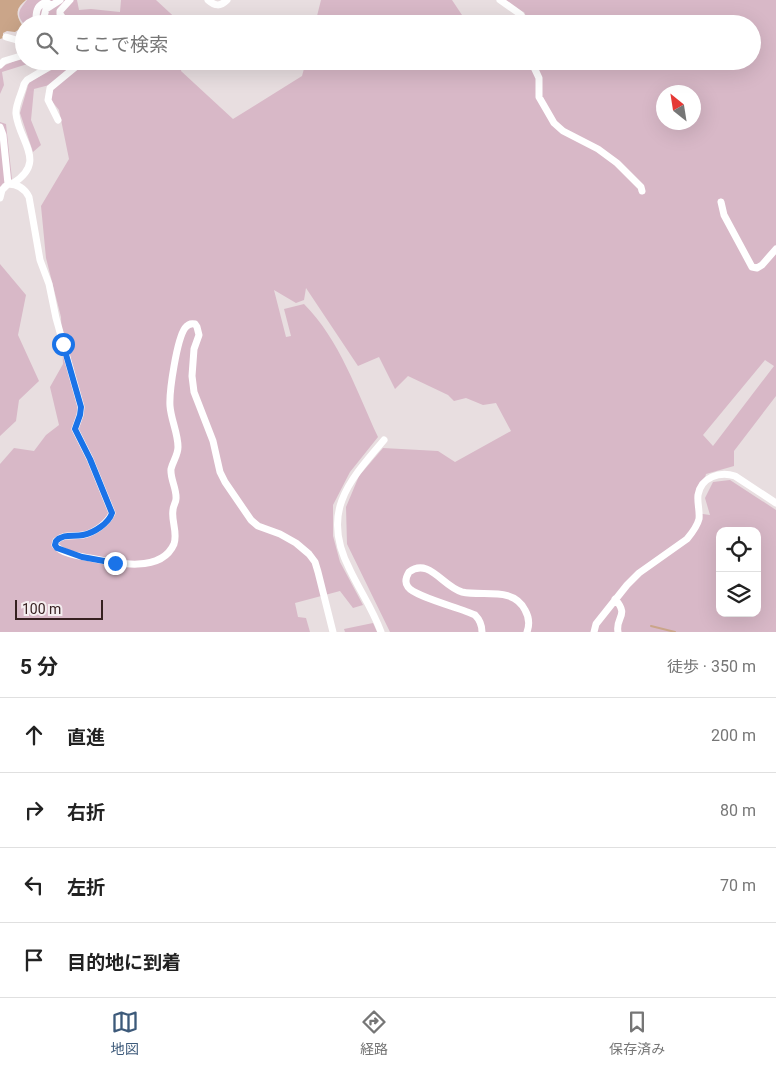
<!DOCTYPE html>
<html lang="ja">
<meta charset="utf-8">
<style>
:root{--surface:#fff;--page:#f2f2f2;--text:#222;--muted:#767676;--line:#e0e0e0;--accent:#3d5a7a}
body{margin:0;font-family:Roboto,"Noto Sans JP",sans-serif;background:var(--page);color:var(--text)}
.controls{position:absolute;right:15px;bottom:15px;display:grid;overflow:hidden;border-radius:10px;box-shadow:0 5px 20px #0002}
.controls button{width:45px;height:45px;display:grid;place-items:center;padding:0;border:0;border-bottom:1px solid var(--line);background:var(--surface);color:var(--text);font:25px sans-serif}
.compass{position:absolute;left:656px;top:85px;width:45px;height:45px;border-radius:50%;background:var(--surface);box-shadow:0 5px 20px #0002;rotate:330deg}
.scale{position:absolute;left:15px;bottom:12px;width:88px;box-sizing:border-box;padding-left:5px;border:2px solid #372121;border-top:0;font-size:14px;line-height:18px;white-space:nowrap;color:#372121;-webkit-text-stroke:4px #f5eef0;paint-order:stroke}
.stop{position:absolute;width:15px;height:15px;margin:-11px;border:4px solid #1a73e8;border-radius:50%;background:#fff}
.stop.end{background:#1a73e8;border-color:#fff;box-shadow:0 1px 5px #0008}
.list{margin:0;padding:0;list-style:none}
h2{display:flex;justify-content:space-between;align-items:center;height:65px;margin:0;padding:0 20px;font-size:21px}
h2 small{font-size:16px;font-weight:400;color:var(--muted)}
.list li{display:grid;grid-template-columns:32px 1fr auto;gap:15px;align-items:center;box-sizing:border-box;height:75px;padding:0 20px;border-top:1px solid var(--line)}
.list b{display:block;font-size:19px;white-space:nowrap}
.list em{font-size:16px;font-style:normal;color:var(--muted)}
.icon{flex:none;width:28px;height:28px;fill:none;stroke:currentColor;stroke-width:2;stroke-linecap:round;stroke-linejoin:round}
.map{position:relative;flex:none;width:776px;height:632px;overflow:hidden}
.search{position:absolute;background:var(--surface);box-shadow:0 5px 20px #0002;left:15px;right:15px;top:15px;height:55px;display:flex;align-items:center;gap:12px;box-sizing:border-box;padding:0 18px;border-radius:28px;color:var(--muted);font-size:19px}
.sheet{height:365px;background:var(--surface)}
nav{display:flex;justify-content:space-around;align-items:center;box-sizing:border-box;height:70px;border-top:1px solid var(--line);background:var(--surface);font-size:14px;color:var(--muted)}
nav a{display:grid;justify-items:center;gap:2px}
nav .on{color:var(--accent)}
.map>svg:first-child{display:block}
</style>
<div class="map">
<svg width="776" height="632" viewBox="0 0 776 632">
<rect width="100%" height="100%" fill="#e8dee0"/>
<!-- green -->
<path fill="#d8b8c7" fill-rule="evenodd" d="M27,0H77L79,10L91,9L120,12L121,0H156L182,24H24C15,14 20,9 27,0Z
M321,0H452L468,24H315Z
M500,0H776V396L734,451V466L706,474L696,513L710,515L705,498L713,482L730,480L776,510V632H390L347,544L346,507L359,476L383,448L438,451L455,462L511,431L496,403L483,405L466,398L454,401L448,395L408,376L395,389L379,357L358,366L306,288L304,300L296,303L274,290L286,337L291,336L284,309L304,304C340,340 357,392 378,437L350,472L333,505V536L340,562L363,605L353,608L340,591L295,603L298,617L306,618L310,632H0V464L14,448L34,451L46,435L59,425L50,387L63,364L61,317L46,258L41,206L69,159L59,110L51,100L53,84L34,89L31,120L41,145L33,152L20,113L29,82L59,66L57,61H184L181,71L233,119L302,76L306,61H752V24H530L524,12L507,8ZM664,92H694V122H664ZM765,360L774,366L713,446L703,435ZM720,531H757V613H720Z
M24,57V61H37L2,72L4,85L0,94V66H3Z
M0,122L6,124L12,179L2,184L0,192Z
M0,264L26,295L18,335L39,381L19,400L16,421L0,436Z
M373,623L377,632H345L344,629Z"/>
<!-- water -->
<path fill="#caa589" d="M0,0H26C16,8 15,14 22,25L21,28L15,32L7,31L3,33V38L0,39Z"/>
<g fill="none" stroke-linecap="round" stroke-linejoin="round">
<!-- stream -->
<path stroke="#caa589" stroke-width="2" d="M651,626L675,632"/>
<!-- minor -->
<path stroke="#fff" stroke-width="7" d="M208,0C215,6 220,7 227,0
M500,0L520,14L527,24
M36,24C36,14 35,6 46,2L51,5
M46,24L44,17L46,9L60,0
M67,24L60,14V11L70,0
M6,37L20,41L24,39
M531,61L539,78V97L554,123L563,131L598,149L617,163L641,187L642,191
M0,65L4,61L24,55
M58,120L48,100L50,88L79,64L80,61
M0,127L3,135L8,184L2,190L0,198
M8,184C18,184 25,189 29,197L40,260L49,284L56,318L81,407L80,415L75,429L90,459L112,513C108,523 94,533 83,535C73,537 64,533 56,541L55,545C62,554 79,556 90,558C114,563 161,574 174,544C178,532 171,521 173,510C173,506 176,502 176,499C177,489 170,479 171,469C173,461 178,455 178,447C178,433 171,420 170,406C169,391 177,339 185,328C188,324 191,323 195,324L197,327L199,335L194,349L192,376L194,392L213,441L220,472L225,482L251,520L258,526L280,534L296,543L309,554L315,562L318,572L333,632
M12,184C48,162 19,142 16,114C15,105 22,93 24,84L27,80L59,61
M721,202L724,215L752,267L757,268L762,265L776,249
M615,599C630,616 615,617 618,632
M381,632C373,610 360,591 350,570C320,513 348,482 384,440
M482,632C482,625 480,620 475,615C461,608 415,597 408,587C404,582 406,577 409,572C429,557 443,587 462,592C483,597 513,586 525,610C529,617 530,624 527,632
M594,632L596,624L627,585L639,573L687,539C692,533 697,527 699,519C700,511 697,503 698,495C701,477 720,471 735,476L776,503"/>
</g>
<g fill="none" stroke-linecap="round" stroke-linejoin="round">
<!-- route -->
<path stroke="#1a73e8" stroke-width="6" d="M63,344L81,407L80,415L75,429L90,459L112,513C109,523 94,533 83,535C73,537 64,533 56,541L55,545L57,548L82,557L115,563"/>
</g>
</svg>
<div class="controls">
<button><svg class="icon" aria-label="locate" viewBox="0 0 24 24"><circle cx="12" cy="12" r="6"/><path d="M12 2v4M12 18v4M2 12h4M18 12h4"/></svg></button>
<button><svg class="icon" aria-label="layers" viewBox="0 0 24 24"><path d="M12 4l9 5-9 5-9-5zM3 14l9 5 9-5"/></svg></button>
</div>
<svg class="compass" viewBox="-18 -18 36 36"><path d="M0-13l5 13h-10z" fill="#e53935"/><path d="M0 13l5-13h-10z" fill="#767676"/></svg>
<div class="scale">100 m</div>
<div class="stop" style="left:63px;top:344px"></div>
<div class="stop end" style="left:115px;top:563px"></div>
<div class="search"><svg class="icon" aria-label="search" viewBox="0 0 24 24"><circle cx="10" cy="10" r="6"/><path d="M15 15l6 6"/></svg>ここで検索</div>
</div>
<section class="sheet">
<h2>5 分<small>徒歩 · 350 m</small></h2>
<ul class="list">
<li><svg class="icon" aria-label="ahead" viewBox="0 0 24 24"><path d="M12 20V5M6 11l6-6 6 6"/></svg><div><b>直進</b></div><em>200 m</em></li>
<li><svg class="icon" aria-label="right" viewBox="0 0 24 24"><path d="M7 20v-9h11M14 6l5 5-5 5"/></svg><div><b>右折</b></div><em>80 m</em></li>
<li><svg class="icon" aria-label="left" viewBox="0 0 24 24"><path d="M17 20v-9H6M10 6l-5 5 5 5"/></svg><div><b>左折</b></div><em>70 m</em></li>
<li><svg class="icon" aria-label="arrive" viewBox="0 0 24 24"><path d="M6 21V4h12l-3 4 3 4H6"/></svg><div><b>目的地に到着</b></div></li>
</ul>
</section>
<nav>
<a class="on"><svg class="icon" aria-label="map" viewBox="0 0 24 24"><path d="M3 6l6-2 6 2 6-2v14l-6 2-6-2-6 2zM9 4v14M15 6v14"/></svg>地図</a>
<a><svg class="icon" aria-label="directions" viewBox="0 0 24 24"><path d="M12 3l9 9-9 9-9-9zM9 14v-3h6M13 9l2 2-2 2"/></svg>経路</a>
<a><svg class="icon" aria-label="saved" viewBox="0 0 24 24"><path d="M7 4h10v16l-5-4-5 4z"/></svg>保存済み</a>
</nav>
